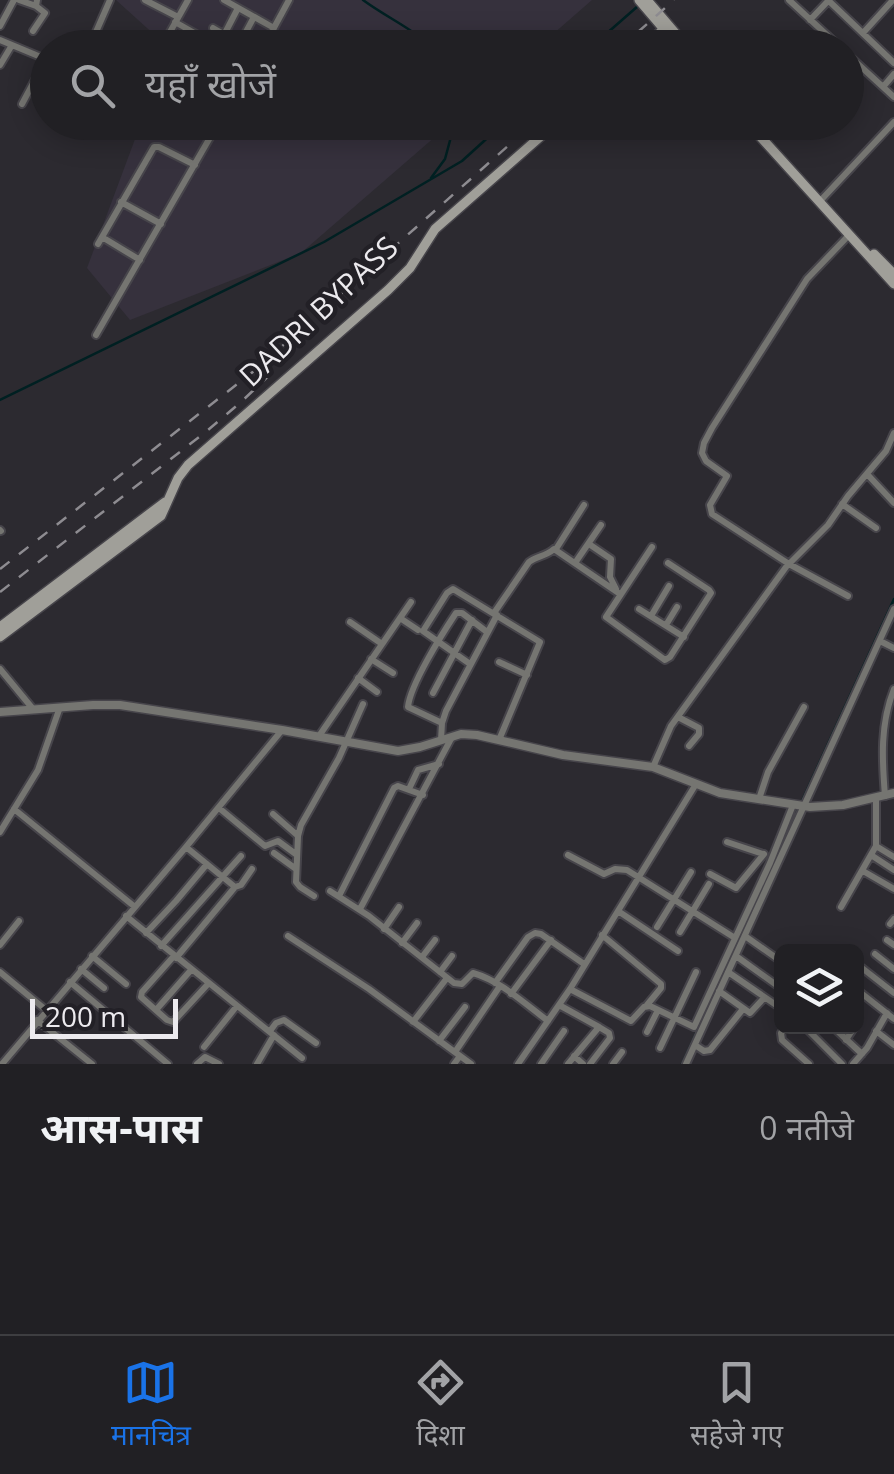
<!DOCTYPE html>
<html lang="hi">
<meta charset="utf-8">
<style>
:root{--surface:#212024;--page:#29282c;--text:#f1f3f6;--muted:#a2a3a6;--line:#3e3e41;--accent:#1a73e8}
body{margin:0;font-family:"Open Sans","Noto Sans Devanagari",sans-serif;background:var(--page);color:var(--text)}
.controls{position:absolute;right:30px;bottom:30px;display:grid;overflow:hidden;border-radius:15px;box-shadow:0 5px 25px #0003}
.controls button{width:90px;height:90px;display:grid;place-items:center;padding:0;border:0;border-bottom:2px solid var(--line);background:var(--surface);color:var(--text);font:50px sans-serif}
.scale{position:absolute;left:30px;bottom:25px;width:148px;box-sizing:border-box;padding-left:10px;border:5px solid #eceaee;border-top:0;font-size:28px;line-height:35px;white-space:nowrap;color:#eceaee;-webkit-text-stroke:8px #222026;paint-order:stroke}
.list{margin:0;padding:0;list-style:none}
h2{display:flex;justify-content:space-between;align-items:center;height:130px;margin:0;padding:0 40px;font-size:42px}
h2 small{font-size:32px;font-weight:400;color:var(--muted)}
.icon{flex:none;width:55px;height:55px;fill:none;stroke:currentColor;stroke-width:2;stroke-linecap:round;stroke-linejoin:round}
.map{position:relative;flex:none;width:894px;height:1064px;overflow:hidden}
.search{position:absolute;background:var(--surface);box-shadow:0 5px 25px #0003;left:30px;right:30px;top:30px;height:110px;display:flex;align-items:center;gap:25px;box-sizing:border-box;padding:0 35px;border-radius:55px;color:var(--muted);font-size:38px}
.sheet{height:270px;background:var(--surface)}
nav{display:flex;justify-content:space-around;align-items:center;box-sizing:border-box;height:140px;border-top:2px solid var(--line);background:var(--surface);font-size:28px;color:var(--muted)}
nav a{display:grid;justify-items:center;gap:5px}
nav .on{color:var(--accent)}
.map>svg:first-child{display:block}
</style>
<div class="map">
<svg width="894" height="1064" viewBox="0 0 894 1064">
<rect width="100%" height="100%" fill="#2c2a30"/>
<!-- built -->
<path fill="#36313d" d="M116,0H592L537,48L168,47Z
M141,123H451L301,253L130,320L87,268Z"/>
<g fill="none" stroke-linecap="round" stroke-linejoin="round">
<!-- stream -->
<path stroke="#002022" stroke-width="2.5" d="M363,0C386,17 413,29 434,48
M590,48L638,6
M431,178L445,159L455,122
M0,400L324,242L462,161L505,122
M682,1064L894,599"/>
<defs>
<path id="minor" d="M19,0L36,6
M145,0L178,17
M224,0L274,28
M789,0L841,48
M829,1L894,63
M810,20L829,0
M175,22L221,48
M0,26L14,0
M213,28L248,48
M33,31L45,13L36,6L37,0
M863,33L893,0
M224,35L238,8
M0,40L48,60
M240,43L254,17
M89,48L110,0
M161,48L188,0
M263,48L289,0
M846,53L894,97
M0,65L12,45
M883,87L894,74
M22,104L46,59
M822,199L894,122
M121,202L161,224
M102,237L140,260
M98,244L154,147H159L195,165
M96,335L219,122
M867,474L894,503
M842,504L876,528
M0,530L1,531
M589,544L611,559L610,577L616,589
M652,547L606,617L665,660L670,657L711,593L709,590L668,563
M556,549L584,505
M575,563L601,525
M848,596L789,564L712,514L710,505L727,476L706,461L702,453L704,443L712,428L807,279L849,235
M639,609L684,637
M494,613L529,562C536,556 545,557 554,549L620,594
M651,616L669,586
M400,618L418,630
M350,622L382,644
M666,625L677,607
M880,641L894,648
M371,659L393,673
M499,662L527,675
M470,664L423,631L447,593L453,589L540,642L499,740
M0,669L33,709
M358,678L377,692
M433,693L472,620
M678,717L699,728V734L689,746
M442,723L408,707C410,685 442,634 456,613H462L487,632
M319,736L411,602
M441,740L442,723L446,711L497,615
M653,767L671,726L786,567L828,525L848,496L886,451L894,433
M409,789L418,770L439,764
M885,796C882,759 880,724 894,689
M759,799L768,772L804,707
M219,808L265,846L278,841L297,855
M14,809L135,907
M273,814L297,835
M0,832L38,770L60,707
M727,842L763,854
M876,846L894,857
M186,847L235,887L241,885L252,869
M274,853L296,869
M568,855L604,874L615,869L627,870L735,938
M871,855L894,870
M863,871L894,889
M710,874L736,888L764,854
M330,891L369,916L454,983L462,984L473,973C501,981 525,1004 548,1021
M314,896L300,887L296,882L298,836L301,825L339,758L363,704
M339,896L394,788L398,786L423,795
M841,907L876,846V798
M360,909L452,737
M618,911L678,951
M126,916L302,1058
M890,924L894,919
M657,927L691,872
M384,929L399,907
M680,932L709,884
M146,933L176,901L207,864
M602,935L661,984V988L647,1005
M288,936L369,989L471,1064
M745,936L782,962
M887,940L894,945
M402,943L417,923
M0,945L19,921
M161,946L241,856
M875,954L894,969
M92,956L126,984
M174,956L142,992L141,997L167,1020L173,1022L208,984
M736,956L782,989
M422,957L435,940
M176,958L235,887
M862,968L894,993
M81,969L104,988
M0,972L46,1010
M440,972L452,956
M728,972L782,1009
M70,982L168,1064
M495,983L528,937L535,933L541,934L584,964
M570,989L631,1021L644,1007L650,1006L694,1027
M856,989L894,1019
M719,991L750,1013L764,998
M511,994L551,940
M559,1005L599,1027L568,1064
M156,1010L191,970
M856,1014L859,1018L856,1024
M37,1020L92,1064
M413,1022L447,978
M787,1026L781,1033L782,1040L809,1064
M804,1026L842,1064
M832,1026L862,1054
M694,1027L770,863L793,805
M270,1031L276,1023L284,1020L316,1043
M876,1031L894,1045
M647,1032L658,1010
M846,1040L855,1026
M439,1041L465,1007
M695,1045L704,1051L710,1050L743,1009
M204,1047L236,1007
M660,1048L696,972
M455,1052L500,986
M574,1056L583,1064
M2,1064L186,847L282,730
M197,1064L205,1057L219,1064
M257,1064L274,1035
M454,1064L460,1056
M518,1064L570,989L696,784
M541,1064L564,1031
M590,1064L610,1038L609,1033L599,1027
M613,1064L622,1052
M686,1064L894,609
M853,1064L867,1048L887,1013"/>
<path id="tertiary" d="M0,712L93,705H120L282,730L398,751L420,747L461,734L477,735L563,755L653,767L720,793L810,807L843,805L894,793"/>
<path id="secondary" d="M639,0L680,48
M647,0L688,48
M643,48L667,26
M747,122L894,284
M874,254L894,274
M0,627L165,502
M0,637L161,516L178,478L188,465L388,290L410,268L435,229L557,122"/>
</defs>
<!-- minor casing -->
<use href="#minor" stroke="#47454b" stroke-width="10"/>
<!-- tertiary casing -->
<use href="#tertiary" stroke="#47454b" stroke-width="11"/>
<!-- secondary casing -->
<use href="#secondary" stroke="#47454b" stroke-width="12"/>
<!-- minor -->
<use href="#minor" stroke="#757571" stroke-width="6"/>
<!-- tertiary -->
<use href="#tertiary" stroke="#757571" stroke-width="8"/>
<!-- secondary -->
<use href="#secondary" stroke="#a09f99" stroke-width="9"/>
<!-- rail -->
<path stroke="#8e8c91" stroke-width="2.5" stroke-dasharray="12 12" stroke-linecap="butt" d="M620,48L674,0
M0,569L254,371L535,122
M0,592L208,430L241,402L276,369"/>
</g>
<g text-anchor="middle" stroke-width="9" stroke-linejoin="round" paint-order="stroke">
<!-- street labels -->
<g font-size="30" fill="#eceaee" stroke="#222026">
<text transform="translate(319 312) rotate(-43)" y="10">DADRI BYPASS</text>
</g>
</g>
</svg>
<div class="controls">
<button><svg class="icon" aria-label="layers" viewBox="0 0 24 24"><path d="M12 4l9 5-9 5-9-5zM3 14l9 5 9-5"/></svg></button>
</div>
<div class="scale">200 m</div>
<div class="search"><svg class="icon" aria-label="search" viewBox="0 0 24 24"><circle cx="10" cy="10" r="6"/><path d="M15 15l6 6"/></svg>यहाँ खोजें</div>
</div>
<section class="sheet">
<h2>आस-पास<small>0 नतीजे</small></h2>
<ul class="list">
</ul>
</section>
<nav>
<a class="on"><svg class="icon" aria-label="map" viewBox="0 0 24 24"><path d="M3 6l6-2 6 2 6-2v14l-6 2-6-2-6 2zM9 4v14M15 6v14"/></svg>मानचित्र</a>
<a><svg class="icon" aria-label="directions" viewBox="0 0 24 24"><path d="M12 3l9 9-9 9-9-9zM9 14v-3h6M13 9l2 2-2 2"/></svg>दिशा</a>
<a><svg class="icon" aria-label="saved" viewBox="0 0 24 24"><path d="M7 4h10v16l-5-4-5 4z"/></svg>सहेजे गए</a>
</nav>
